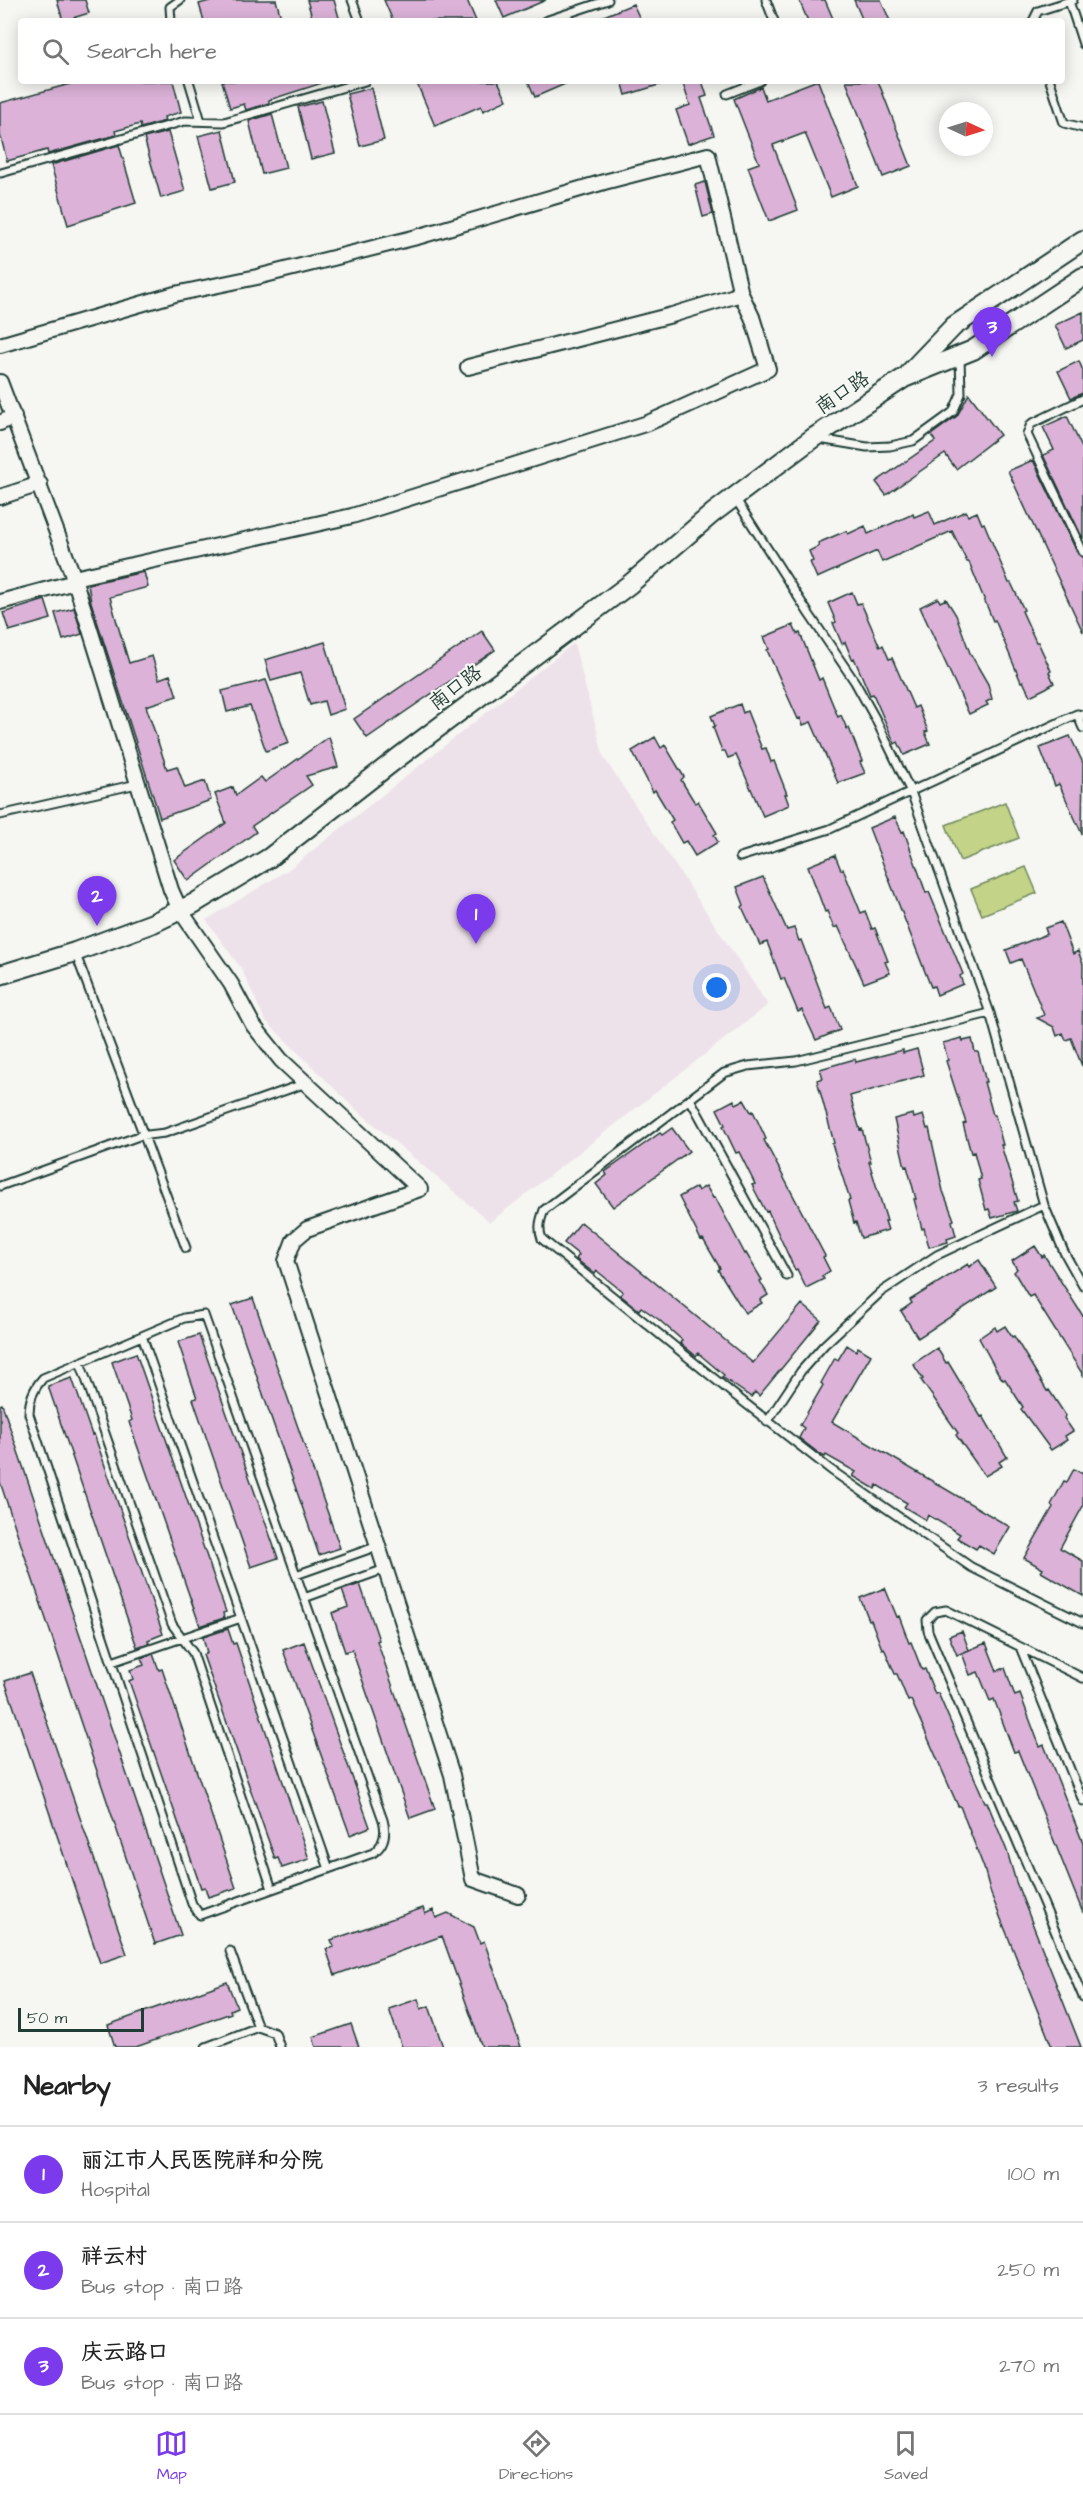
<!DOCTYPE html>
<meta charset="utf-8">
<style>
:root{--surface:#fff;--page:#f2f2f2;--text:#222;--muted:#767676;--line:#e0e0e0;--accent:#7c3aed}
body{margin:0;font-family:"Architects Daughter","LXGW WenKai TC",sans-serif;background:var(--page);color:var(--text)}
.compass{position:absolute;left:939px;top:102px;width:54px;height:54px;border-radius:50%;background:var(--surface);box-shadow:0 3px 15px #0003;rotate:94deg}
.scale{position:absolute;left:18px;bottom:15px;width:126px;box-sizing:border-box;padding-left:6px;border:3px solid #1f3d34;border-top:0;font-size:16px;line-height:21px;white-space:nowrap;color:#1f3d34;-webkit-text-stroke:4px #f6f6f2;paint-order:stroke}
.you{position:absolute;left:717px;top:988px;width:21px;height:21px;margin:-15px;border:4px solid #fff;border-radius:50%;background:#1a73e8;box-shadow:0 0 0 9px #1a73e833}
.badge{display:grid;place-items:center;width:39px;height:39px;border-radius:50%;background:var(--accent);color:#fff;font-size:20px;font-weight:700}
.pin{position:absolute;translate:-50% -50px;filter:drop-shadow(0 2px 3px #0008)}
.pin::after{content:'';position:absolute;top:32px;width:21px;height:18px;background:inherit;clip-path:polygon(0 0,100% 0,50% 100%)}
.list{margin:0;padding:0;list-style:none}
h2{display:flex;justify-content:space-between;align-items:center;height:78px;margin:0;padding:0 24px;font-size:26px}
h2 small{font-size:20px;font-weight:400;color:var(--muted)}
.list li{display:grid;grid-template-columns:39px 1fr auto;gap:18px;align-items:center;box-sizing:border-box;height:96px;padding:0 24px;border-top:2px solid var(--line)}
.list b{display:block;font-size:22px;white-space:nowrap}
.list p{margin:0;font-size:20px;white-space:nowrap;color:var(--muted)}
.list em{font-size:20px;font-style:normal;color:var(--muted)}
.icon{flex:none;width:33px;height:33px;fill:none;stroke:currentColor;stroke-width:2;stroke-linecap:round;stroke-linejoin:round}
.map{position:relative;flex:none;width:1083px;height:2047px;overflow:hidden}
.search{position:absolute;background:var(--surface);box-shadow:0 3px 15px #0003;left:18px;right:18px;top:18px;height:66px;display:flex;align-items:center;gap:15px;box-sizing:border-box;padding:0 21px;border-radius:6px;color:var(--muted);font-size:22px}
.sheet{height:366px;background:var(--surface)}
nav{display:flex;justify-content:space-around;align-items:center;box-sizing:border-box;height:84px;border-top:2px solid var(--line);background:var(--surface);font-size:16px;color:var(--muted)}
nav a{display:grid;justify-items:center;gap:3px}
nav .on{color:var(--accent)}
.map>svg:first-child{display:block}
</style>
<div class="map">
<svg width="1083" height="2047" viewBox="0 0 1083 2047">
<rect width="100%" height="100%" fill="#f6f6f2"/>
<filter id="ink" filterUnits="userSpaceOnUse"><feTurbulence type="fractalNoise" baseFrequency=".0167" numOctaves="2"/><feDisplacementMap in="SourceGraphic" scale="12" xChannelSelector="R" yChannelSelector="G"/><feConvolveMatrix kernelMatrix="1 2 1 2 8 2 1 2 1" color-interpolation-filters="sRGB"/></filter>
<g filter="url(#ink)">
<!-- built -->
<path fill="#eee2ea" d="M574,643L604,758L768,1005L490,1222L351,1105L265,1020L241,968L206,920L288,870Z"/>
<!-- green -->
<path fill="#c3d388" stroke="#71885e" stroke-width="1.5" d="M1005,802L1019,838L960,861L946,825Z
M1026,867L1037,893L982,915L971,889Z"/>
<!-- building -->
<path fill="#dcb2d8" stroke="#1f3d34" stroke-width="1.5" d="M57,0H85L89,13L63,21Z
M213,0H276L282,21H204L199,4Z
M307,0H334L340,21H313Z
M384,0H467L476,21H393Z
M496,0H546L504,18Z
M799,0H825L834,21H808Z
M854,0H881L890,21H863Z
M633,4L641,21H592Z
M81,81H173L181,112L164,117L165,121L141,128L140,124L115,131L116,135L48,154L47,150L7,161L0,134V103Z
M222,81H319V84L269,100V103L246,110L244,104L230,108Z
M416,81H498L507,100L483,111L481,106L435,126Z
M528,81H572L535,97Z
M622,81H661L662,84L626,95Z
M682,81H702L707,96L701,98L714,135L688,144L676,110L690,105Z
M815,81H818L858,186L831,197L805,133L773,145L798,210L769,221L748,167L759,163L734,99L761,87L766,100Z
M846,81H878L911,166L883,177Z
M371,88L384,140L360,146L347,94Z
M322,101L335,153L311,159L298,107Z
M272,114L286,168L262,174L249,121Z
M222,130L235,182L212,188L198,136Z
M168,132L185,191L161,198L144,138Z
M119,145L136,203L68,225L51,165Z
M705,182L713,214L703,217L695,185Z
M1083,312V340L1066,348L1055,325Z
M1079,361L1083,371V393L1071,398L1058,371Z
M969,394L1000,435L956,469L945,454L886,495L876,482L935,441L931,435L957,416Z
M1067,416L1083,450V539L1043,455L1054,450L1043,427Z
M1033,460L1078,554L1083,558V632L1008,471Z
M929,511L935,525L966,511L968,516L977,512L982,524L984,523L1009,583H1011L1024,610L1022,611L1036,642H1038L1051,671L1049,672L1054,683L1046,688L1030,696L1023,681L1021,682L995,620L993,621L969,562H967L952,531L882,562L877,551L817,578L810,562L813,561L809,551L819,546L818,543L846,531L848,534L865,526L868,534L913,514L914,517Z
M144,572L148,587L110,597L116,619L129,663L152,656L159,679L170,675L177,696L146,706L167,769L177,766L185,788L205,781L211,800L160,818L91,602L88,584Z
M852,592L857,604L861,603L880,647L883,645L889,659L892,658L914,708L918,706L928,731L925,732L930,744L904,755L898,742L895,744L873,694L870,695L854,658L852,659L845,642L842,644L833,623L836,622L828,603Z
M938,598L940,602L946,599L956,615L970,653L988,684L992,699L986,702L988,705L969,714L920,607Z
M45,600L51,619L9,631L3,613Z
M74,608L82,634L63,640L55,613Z
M793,625L797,634L800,633L819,680L822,678L838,717L841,715L847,729L849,728L862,761L860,762L865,773L838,783L811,722L803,725L800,718L798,719L767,650L769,649L764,637Z
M482,631L495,650L367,738L354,719Z
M325,642L345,709L328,715L324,701L310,705L300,673L271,681L265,660Z
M266,680L289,743L266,751L250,706L227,712L222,691Z
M740,704L743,713L747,711L762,749L766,748L771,762L774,761L787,794H785L789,805L763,816L736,755L728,758L725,751H722L713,727L715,726L711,716Z
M1070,736L1083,763L1082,834L1059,784L1055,786L1040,748Z
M329,737L338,767L306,776L312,785L252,826L256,832L188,881L174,860L226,823L215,794L233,787L236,795L261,777L265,782Z
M655,737L661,748L665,745L684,777L681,780L695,803L698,801L717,833L714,835L718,842L695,856L686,841L682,843L670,822L673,820L655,790L653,792L632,751Z
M895,817L902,832L904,831L926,893L929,892L963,974L960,976L963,984L937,995L934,986L931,987L869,828Z
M835,855L841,870L843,869L861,913L865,911L872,929L875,928L888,961L885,962L890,973L864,983L838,926L834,928L827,911L825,912L808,866Z
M763,877L787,930L794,928L799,941L801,940L827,1009L831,1007L840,1030L816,1040L802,1010L798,1012L784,978L781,979L767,942L760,945L742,907L744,905L737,887Z
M1061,922L1073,954L1078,951L1083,964L1082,1066L1071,1038L1066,1040L1063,1033L1057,1036L1054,1027L1037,1018L1044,1015L1021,959L1011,963L1006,950L1047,934L1045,928Z
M962,1038L963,1041L972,1039L975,1052H978L986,1082H984L993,1115H995L1003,1145H1001L1018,1201L1014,1202L1017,1211L992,1218L989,1209L986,1210L978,1180L981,1179L974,1152L971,1153L963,1124L966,1123L946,1061L948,1060L943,1043Z
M917,1049L924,1075L850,1096L860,1130L862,1129L871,1162H869L887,1221H885L888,1230L861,1238L856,1222L854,1223L848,1201L850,1200L832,1144L834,1143L817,1080L823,1078L820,1069L855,1059L856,1062L903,1050V1053Z
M734,1100L736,1104L744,1100L751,1112L753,1111L766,1139L764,1140L825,1256L823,1257L830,1271L822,1276L824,1279L806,1288L797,1269L795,1270L768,1211L766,1212L752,1185L755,1184L739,1152L736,1153L723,1126L725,1125L717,1109Z
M913,1114L914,1118L923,1115L927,1129L929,1128L943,1191L954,1220L952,1221L956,1236L947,1239L948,1242L929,1247L924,1228L922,1229L914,1199H916L907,1166L905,1167L894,1119Z
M672,1128L689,1151L613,1207L596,1184L607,1175L605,1172L660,1133L662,1135Z
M706,1186L713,1198L715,1197L745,1254L746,1253L762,1280L760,1281L768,1295L760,1300L762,1303L745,1313L718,1270L720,1268L703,1239L701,1240L679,1197L696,1187L698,1191Z
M581,1222L753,1363L802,1304L821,1320L759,1396L755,1392L751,1397L722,1377L724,1375L698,1353L696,1356L680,1343L682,1340L658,1319L641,1307L639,1310L620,1295L623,1292L597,1271L595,1274L576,1259L579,1255L564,1243Z
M1035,1246L1042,1257L1044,1255L1083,1316V1375L1033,1295L1029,1297L1014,1272L1017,1269L1012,1261Z
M979,1260L996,1287L918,1338L901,1311L912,1303L910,1300L968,1264L969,1267Z
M253,1298L340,1548L319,1555L232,1305Z
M1005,1326L1012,1337L1014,1336L1047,1391L1049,1390L1066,1416L1064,1418L1073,1431L1065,1436L1067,1440L1051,1450L1021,1409L1023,1407L1005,1379L1003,1380L998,1373L979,1338L995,1327L997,1331Z
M199,1335L278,1558L251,1567L193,1399L197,1398L178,1342Z
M847,1345L856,1351L858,1347L871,1355L832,1422L1010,1527L994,1554L979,1545L976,1549L957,1538L960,1534L928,1515L926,1520L904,1507L907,1503L877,1485L875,1489L853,1476L856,1472L826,1455L825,1457L821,1455L799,1438L804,1428L800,1425L823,1385L821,1383L835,1358L838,1360Z
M937,1348L946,1363L948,1362L981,1417L983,1416L1007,1457L999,1462L1002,1466L985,1476L956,1435L958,1433L921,1380L923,1379L913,1364Z
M136,1353L226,1612L223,1613L224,1618L200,1626L129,1422L132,1420L112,1362Z
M72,1378L92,1435L94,1434L163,1634L148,1640L149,1643L137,1647L48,1386Z
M2,1404L181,1935L155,1944L0,1482V1405Z
M1074,1469L1083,1474V1506L1060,1548L1083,1561V1596L1041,1572L1043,1569L1024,1558L1053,1507L1051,1505L1064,1481L1067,1482Z
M360,1584L379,1640L377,1641L435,1809L410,1818L352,1650L345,1652L332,1613L348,1607L342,1590Z
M885,1588L897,1617L899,1616L909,1643L911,1642L922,1670L925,1669L935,1694L938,1693L985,1802H987L1007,1851L1016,1882L1081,2047H1052L991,1894L984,1868L960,1806H958L911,1700L908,1701L897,1674H895L884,1648L882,1649L871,1620H869L860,1598Z
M228,1629L233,1644L236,1643L309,1859L282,1868L278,1858L275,1859L203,1655L207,1653L203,1637Z
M962,1631L969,1650L957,1655L949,1636Z
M304,1642L370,1827L350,1835L283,1650Z
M986,1643L997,1671L1005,1668L1015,1696L1020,1694L1040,1747L1044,1745L1083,1843V1913L1018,1751L1014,1752L994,1699L990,1701L978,1672L970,1675L962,1653Z
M153,1654L159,1670L162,1669L236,1888L208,1897L205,1887L201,1888L129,1681L133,1679L130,1670L144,1665L141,1658Z
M30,1673L127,1954L100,1963L5,1681Z
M423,1908L425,1914L433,1910L436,1918L448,1913L474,1927L480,1943L484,1941L521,2047H482L442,1936L335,1975L326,1949L334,1947L331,1940Z
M227,1982L237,2007L230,2010L231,2013L136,2047H115L108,2025Z
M418,1999L421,2009L429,2006L443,2047H402L389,2009Z
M351,2024L359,2047H316L313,2037Z"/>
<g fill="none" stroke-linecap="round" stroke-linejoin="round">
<defs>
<path id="lane" d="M352,0L360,21
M766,0L774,21
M1069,1L1083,44
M171,21L170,7L180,0
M545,21L608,0
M1033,21L1038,11L1073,0
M189,81L201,121
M1050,81L1064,123L1083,128
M727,94L760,81
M1,173L185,121L224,122L365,81
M1083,399L1031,424L1027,434L1083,552
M819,439L867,447L890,446L913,441L953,412L961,394L960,357
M735,498L809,614L855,682L875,718L911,792L990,1013L1044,1205L1064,1252L1083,1286
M1077,714L1083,728
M0,815L137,784
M740,857L830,829L1077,714L1083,715
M75,952L186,1248
M990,1013L796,1061L748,1066L724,1073L544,1210C540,1221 538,1228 542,1239L732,1393L831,1470L971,1567L1083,1623
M690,1099L787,1276
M0,1186L139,1136L165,1133L306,1083
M204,1315L383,1820C387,1834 384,1845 373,1853L200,1915L192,1904L29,1414C29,1400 33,1389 43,1378L184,1318Z
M142,1336L329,1869
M80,1362L172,1624L193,1653L272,1889
M767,1422L801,1371L824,1345L881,1292L937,1255L1044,1205
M296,1575L378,1546
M304,1598L385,1569
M1020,1647L1083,1801
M112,1662L241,1618
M1083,1678L946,1610L935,1612L927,1620L928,1631L1083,1997
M258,2027L275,2033L280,2047
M206,2047L258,2027L230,1951"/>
<path id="street" d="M0,345L175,294L257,277L417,237L604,182L708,155L741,294L752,317L768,369L648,423L352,516L74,578
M468,367L672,315L741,294
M0,382L74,578L171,890L180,910L231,984L253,1025L281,1060L420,1189L307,1229L294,1240L286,1261L452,1775L473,1879L518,1895
M0,423L14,416
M0,497L40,484
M0,602L75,582"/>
<path id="secondary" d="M910,372L954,326L1083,240
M0,975L75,952L153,923L193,904L269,858L399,757L630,584L713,513L813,438L904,378L973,350L1083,277"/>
</defs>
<!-- lane casing -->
<use href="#lane" stroke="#1f3d34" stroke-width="11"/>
<!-- street casing -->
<use href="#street" stroke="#1f3d34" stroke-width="18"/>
<!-- secondary casing -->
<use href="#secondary" stroke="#1f3d34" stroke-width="22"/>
<!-- lane -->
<use href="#lane" stroke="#f6f6f2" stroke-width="7"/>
<!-- street -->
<use href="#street" stroke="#f6f6f2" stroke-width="14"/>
<!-- secondary -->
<use href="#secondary" stroke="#f6f6f2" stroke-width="18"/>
</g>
</g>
<g text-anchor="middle" stroke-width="4.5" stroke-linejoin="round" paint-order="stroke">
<!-- street labels -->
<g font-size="20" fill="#1f3d34" stroke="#f6f6f2">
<text transform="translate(842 392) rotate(-34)" y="7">南口路</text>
<text transform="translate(455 687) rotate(-37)" y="7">南口路</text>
</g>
</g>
</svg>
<svg class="compass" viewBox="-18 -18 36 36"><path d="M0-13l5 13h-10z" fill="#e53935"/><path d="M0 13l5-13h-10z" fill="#767676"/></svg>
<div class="scale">50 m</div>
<div class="you"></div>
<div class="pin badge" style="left:476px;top:944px">1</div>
<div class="pin badge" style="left:97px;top:926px">2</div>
<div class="pin badge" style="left:992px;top:357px">3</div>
<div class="search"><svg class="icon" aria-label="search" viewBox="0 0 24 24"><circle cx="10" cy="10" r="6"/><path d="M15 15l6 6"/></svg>Search here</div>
</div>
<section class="sheet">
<h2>Nearby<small>3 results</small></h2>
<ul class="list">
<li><span class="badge">1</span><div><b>丽江市人民医院祥和分院</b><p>Hospital</p></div><em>100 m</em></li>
<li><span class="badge">2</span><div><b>祥云村</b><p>Bus stop · 南口路</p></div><em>250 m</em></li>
<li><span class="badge">3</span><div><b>庆云路口</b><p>Bus stop · 南口路</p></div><em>270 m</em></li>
</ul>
</section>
<nav>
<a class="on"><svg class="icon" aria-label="map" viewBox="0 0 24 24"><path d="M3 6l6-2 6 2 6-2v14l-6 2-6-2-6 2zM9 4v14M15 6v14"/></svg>Map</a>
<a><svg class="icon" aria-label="directions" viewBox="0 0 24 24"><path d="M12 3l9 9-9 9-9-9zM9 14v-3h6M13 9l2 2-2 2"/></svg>Directions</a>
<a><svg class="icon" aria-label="saved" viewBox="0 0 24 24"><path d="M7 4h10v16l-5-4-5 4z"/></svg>Saved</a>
</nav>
